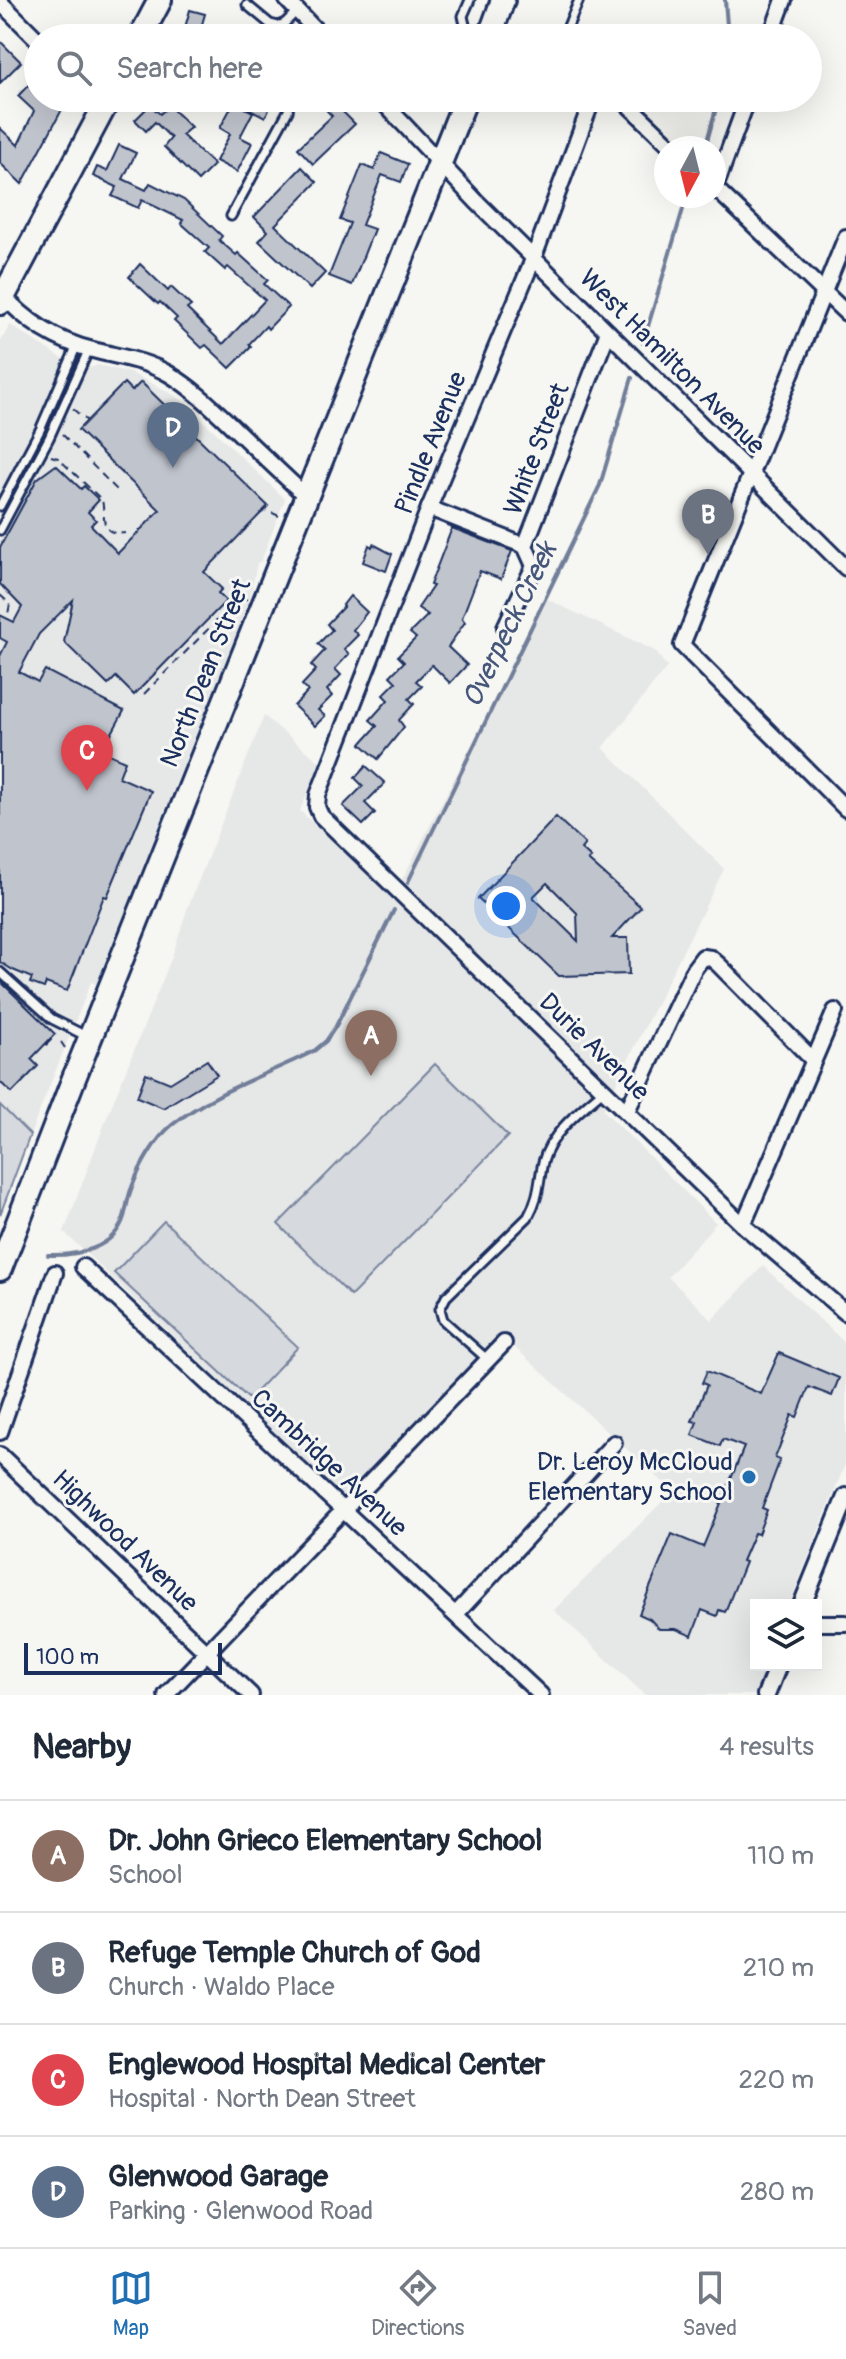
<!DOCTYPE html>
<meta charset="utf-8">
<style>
:root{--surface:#fff;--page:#f6f6f7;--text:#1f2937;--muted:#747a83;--line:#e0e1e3;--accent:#1f6fb2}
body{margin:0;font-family:Pangolin,sans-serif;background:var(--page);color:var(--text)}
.controls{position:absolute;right:24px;bottom:24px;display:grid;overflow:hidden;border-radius:0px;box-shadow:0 8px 32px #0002}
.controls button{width:72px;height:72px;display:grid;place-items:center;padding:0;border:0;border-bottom:2px solid var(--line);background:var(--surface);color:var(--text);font:40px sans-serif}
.compass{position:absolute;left:654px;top:136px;width:72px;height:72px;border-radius:50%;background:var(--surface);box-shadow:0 8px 32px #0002;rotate:187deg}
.scale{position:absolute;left:24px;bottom:20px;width:198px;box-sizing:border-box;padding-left:8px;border:4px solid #1b2f5e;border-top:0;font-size:22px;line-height:28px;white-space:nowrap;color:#1b2f5e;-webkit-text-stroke:6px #f6f6f2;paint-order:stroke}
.you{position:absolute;left:506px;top:906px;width:28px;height:28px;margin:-20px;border:6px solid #fff;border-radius:50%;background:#1a73e8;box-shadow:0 0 0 12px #1a73e833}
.badge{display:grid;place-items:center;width:52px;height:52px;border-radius:50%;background:var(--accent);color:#fff;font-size:26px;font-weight:700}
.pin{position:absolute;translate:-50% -66px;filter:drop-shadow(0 2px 4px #0008)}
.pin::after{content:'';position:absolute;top:42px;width:28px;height:24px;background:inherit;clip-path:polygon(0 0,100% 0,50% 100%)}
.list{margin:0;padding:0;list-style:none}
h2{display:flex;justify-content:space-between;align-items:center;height:104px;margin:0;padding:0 32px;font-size:34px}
h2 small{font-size:26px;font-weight:400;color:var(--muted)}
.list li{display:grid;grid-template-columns:52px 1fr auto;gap:24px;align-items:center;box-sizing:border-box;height:112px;padding:0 32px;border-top:2px solid var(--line)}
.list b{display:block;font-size:30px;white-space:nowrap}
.list p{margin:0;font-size:26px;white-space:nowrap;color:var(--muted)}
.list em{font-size:26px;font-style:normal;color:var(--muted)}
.icon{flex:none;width:44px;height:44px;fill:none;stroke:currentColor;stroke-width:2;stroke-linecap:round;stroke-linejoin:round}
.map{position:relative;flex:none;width:846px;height:1695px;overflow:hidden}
.search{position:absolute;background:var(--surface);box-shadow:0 8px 32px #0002;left:24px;right:24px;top:24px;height:88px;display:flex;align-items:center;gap:20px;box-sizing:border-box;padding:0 28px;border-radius:44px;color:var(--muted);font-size:30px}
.sheet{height:552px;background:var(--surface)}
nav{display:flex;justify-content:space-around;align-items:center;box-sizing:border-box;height:112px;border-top:2px solid var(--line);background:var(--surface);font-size:22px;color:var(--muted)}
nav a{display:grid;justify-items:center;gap:4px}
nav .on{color:var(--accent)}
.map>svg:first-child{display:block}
</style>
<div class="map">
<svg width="846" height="1695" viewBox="0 0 846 1695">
<rect width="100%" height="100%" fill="#f6f6f2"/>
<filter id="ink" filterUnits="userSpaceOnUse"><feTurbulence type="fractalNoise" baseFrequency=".0125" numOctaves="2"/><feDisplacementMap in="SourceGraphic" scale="16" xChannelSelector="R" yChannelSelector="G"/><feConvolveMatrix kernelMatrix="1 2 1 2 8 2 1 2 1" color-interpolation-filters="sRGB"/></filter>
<g filter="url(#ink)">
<g fill="#e6e7e7">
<path d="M10,325l50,32 30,11 8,-3 33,8 36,18 16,10 102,98 -24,62 -4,2 -8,38 -153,383 -5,-2 -61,153 -30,-30v-762z"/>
<path d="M547,599l108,52 12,16 -64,81 121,121 -121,241 113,113 -48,54 44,43 51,-54 83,78v118l-57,143h-33v60h10l-12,30h-109l-91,-85 119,-119 -173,-157 -158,163 -278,-265 43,-115 65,-160 15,-47 77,-194 56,46 -20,49 93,86z"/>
</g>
<g fill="#d6d9dd" stroke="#78849e" stroke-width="2">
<path d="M435,1064l73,72 -157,160 -73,-72z"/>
<path d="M0,1105l30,30 -30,80z"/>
<path d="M164,1221l134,126 -49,52 -135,-126z"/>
</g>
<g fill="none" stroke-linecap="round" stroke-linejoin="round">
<g stroke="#717e99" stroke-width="4">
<path d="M725,0l3,38"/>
<path d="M705,148l14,-50"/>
<path d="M643,343l44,-147"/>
<path d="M408,882l192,-397 32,-107"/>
<path d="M48,1255c29,1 66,-6 76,-38 3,-10 4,-21 8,-30 8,-21 23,-48 40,-62 41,-33 96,-51 142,-74l12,-10 10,-15 58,-116"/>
</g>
</g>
<g fill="#c0c4cd" stroke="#1b2f5e" stroke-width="2" fill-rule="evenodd">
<path d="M190,10l15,4 -7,24h-16z"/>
<path d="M0,41l21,21 -21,21z"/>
<path d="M38,75v23h21l6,6 -43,80 -22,-21v-35l18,17 16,-34 -16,-15z"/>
<path d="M251,98h24l-10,19 -19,-10z"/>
<path d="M315,98h38l-12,12 14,14 -42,40 -15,-16 34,-32z"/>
<path d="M234,102l19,10 -13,25 12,6 -15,29 -21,-11 14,-27 -10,-6z"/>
<path d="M150,105l10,9 9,-8 22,21 -9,8 32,30 -16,16 -34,-34 7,-9 -16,-16 -9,9 -11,-11z"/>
<path d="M119,145l17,8 -13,26 23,11 4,-7 34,17 38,36 -3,4 17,15 2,-2 30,27 -4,4 25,23 -21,22 -2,-3 -17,18 2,3 -21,21 -24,-23 -4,3 -28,-27 3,-3 -17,-16 -2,2 -29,-27 11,-13 28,27 3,-4 20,19 -4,3 36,35 42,-44 -37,-33 -3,3 -20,-18 4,-4 -28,-25 2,-3 -41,-20 -4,8 -26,-12 5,-9 -24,-11 4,-9 10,4z"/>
<path d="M381,153l27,11 -7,18 -19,-7 -20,50 12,4 -22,56 -23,-9 21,-53 -10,-3 22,-55 12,5z"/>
<path d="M302,167l15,15 -42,43 50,48 -15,16 -51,-48 9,-10 -14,-14z"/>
<path d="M141,382l127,124 -64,66 18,17 -4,4 8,8 -92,94 -18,-18 -8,8 -44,-43 9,-42 -34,34 -20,38 19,10 7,-12 79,41 -22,40 23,10 -6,16 32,14 -44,106 -3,-1 -37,95 -21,-8 -2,5 -14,-5 2,-5 -19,-8 -13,-8v-306l7,-14 -7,-4v-23l14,7 8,-15 -22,-23v-37l37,-68 19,-14 25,24 3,-3 15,14 -11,12 8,8 -5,5 27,28 42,-43 -82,-80 46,-47 8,8z"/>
<path d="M452,528l60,23 -11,28 -21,-8 -18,47 3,4 -17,25 19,18 -17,18 -18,-18 -16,16 6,5 -13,13 5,5 -15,16 5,7 -26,32 -17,-15 16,-18 -7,-6 18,-20 -5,-5 13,-13 -6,-6 14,-14 -6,-6 18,-18 -6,-5 18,-18 -10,-7 15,-22 -3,-1z"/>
<path d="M373,544l19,10 -6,17 -23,-9 6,-17 3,2z"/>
<path d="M350,596l17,16 -14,18 5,5 -14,14 5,5 -14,15 6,6 -14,15 5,6 -14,14 7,6 -10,10 -21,-20 14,-15 -6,-6 14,-15 -5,-5 14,-15 -7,-6 14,-14 -5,-6 17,-18 -1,-1z"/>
<path d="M366,766l19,17 -20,20 10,10 -12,12 -20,-19 20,-20 -8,-8z"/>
<path d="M556,817l29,27 -4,5 10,9 -3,2 53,47 -29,31h16l1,36 -70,2 -81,-77zM547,883l30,30 1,28 -45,-44z"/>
<path d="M0,981l55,53 -24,25 7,7 -26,27 -12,-11z"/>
<path d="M207,1060l10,15 -54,33 -26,-11 9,-24 24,10z"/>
<path d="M779,1353l60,25 -7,18 -23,-9 -12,30 -5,-2 -17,43 5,2 -18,48 5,2 -9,24 -4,-1 -12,28 3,1 -20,50 -6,-2 -2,6 -15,-6 -10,26 -16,-7h-17l-9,-10 -11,-5 33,-80 31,13 41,-100 -21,-8 -3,7 -28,-11 5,-13 -5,-1 15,-36 -5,-2 5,-12 54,23z"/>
</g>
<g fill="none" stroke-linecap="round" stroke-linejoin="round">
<defs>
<g id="service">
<path d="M247,5l23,19 8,2 7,-3 12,-12"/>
<path d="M468,38l-5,-22 7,-16"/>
<path d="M563,38l16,-38"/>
<path d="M231,216l57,-105 2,-13"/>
<path d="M0,506l40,-76 37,-85"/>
<path d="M0,530l49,-92 40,-89"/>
<path d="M0,972l52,47 36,18"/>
<path d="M488,1360l-45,-40 -3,-11 6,-12 82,-80c12,-22 10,-32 15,-55 8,-30 39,-53 61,-72"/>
</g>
<g id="minor">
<path d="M287,0l36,38"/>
<path d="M0,2l38,38"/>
<path d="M770,38l14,-38"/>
<path d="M379,98l97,103 370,367"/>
<path d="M593,98l-59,159 -105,251 -111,287 -1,12 4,9 422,409 103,88"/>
<path d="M621,98l52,50"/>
<path d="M714,187l132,126"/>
<path d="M715,188l33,-90"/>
<path d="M846,237l-164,408 164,164"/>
<path d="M0,292c25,29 56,49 93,58 26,7 52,10 76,24 25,15 45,35 66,55 24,23 48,46 72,68"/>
<path d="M429,508l96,38"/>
<path d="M505,627l29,-61 -9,-20 83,-214"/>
<path d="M627,1111l67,-142 9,-12 8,1 8,7 94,95"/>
<path d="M743,1225l92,-214"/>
<path d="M83,1267l458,428"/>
<path d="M0,1432l55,-159"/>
<path d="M0,1455l251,240"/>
<path d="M456,1614l158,-171"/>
<path d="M816,1623h30"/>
<path d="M166,1695l338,-352"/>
</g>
<g id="tertiary">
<path d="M802,1605l44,-108"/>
<path d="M766,1695l12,-30"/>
</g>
<g id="primary">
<path d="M140,38l20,-38"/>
<path d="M489,38l14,-38"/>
<path d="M0,303l109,-205"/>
<path d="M0,1269l74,-191 392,-980"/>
</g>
</defs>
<use href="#service" stroke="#1b2f5e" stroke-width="13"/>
<use href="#minor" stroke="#1b2f5e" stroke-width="20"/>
<use href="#tertiary" stroke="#1b2f5e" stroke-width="22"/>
<use href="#primary" stroke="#1b2f5e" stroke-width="28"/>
<g stroke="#1b2f5e" stroke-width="2" stroke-dasharray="8 6" stroke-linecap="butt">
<path d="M73,409l14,12"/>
<path d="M62,434l55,56"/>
<path d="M51,456l7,2 44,42c4,17 -4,36 24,33"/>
<path d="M260,514l6,-4 13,6"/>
<path d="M0,595l10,9 -3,15"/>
<path d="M144,694l93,-94 10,-1"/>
<path d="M61,1042l4,6"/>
<path d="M46,1045l10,-10"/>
</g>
<use href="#service" stroke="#f6f6f2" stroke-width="7"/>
<use href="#minor" stroke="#f6f6f2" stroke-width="14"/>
<use href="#tertiary" stroke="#f6f6f2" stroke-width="16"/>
<use href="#primary" stroke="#f6f6f2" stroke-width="22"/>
</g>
</g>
<circle fill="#1f6fb2" stroke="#f6f6f2" stroke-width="3" cx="749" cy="1477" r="8"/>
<g text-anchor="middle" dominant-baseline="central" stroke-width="6" stroke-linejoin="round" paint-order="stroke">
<g font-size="26" fill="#1b2f5e" stroke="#f6f6f2">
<text transform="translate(672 362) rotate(45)">West Hamilton Avenue</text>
<text transform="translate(431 443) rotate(-68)">Pindle Avenue</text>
<text transform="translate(537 449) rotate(-69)">White Street</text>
<text transform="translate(206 673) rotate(-68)">North Dean Street</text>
<text transform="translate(594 1047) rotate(44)">Durie Avenue</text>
<text transform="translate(329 1463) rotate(43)">Cambridge Avenue</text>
<text transform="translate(125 1541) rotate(44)">Highwood Avenue</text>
</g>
<g font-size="26" fill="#1b2f5e" stroke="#f6f6f2" text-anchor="end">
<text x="733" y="1462">Dr. Leroy McCloud<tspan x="733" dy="30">Elementary School</tspan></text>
</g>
<g font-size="28" font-style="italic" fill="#46567b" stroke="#f6f6f2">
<text transform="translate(510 625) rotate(-64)">Overpeck Creek</text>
</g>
</g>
</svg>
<div class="controls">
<button><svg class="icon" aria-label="layers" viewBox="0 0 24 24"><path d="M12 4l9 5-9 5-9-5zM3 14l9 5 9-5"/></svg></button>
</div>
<svg class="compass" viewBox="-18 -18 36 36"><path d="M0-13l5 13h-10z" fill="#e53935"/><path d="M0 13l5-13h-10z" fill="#747a83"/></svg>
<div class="scale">100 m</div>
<div class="you"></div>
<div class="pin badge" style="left:371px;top:1076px;background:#8d6e63">A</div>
<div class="pin badge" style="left:708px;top:555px;background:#6b7280">B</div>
<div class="pin badge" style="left:87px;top:791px;background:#e0444e">C</div>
<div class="pin badge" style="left:173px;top:468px;background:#5c6f8a">D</div>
<div class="search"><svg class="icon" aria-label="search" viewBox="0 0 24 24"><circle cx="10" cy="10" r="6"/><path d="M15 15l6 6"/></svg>Search here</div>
</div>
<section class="sheet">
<h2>Nearby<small>4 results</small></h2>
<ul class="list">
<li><span class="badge" style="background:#8d6e63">A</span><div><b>Dr. John Grieco Elementary School</b><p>School</p></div><em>110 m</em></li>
<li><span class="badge" style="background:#6b7280">B</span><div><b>Refuge Temple Church of God</b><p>Church · Waldo Place</p></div><em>210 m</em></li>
<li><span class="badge" style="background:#e0444e">C</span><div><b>Englewood Hospital Medical Center</b><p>Hospital · North Dean Street</p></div><em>220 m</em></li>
<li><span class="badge" style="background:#5c6f8a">D</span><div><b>Glenwood Garage</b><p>Parking · Glenwood Road</p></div><em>280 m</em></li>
</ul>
</section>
<nav>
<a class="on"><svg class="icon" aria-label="map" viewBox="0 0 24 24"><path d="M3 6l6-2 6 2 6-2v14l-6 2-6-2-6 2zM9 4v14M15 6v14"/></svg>Map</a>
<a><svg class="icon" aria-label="directions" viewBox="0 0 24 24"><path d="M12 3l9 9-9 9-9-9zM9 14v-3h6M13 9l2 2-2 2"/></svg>Directions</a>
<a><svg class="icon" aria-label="saved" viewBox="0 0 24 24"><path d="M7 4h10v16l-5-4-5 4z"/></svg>Saved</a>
</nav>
